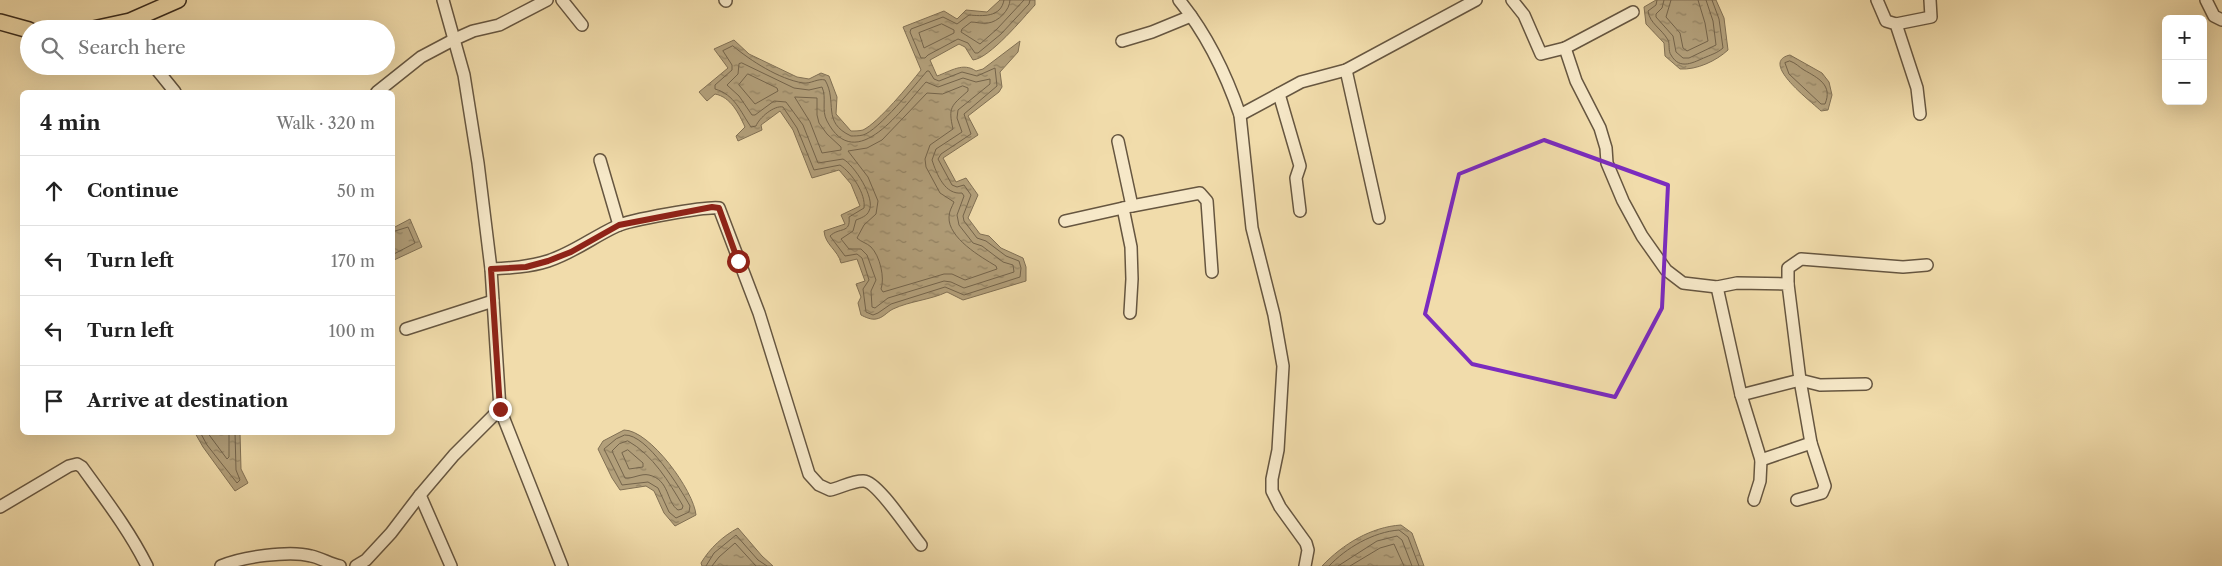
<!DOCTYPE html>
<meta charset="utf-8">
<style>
:root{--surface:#fff;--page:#f6f6f6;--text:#222;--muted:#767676;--line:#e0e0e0}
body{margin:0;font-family:"Libre Caslon Text",serif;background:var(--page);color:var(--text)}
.controls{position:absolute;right:15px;top:15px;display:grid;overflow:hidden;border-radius:8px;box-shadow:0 5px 20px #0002}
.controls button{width:45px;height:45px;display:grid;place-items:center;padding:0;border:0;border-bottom:1px solid var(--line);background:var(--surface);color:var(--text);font:25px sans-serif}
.stop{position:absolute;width:15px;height:15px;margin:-11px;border:4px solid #8f2418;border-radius:50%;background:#fff}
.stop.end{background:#8f2418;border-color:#fff;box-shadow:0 1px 5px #0008}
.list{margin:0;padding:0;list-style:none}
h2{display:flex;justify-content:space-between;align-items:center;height:65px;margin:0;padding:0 20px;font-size:21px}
h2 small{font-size:16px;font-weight:400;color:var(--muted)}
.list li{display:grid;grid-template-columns:32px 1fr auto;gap:15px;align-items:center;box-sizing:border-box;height:70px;padding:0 20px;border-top:1px solid var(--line)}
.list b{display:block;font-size:19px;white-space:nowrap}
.list em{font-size:16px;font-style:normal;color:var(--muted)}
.icon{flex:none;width:28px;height:28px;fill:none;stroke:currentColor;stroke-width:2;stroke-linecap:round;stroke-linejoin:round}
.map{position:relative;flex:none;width:2222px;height:566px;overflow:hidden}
.search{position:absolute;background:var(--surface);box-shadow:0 5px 20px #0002;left:20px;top:20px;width:375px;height:55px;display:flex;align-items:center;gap:12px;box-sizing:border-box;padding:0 18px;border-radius:28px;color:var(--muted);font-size:19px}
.panel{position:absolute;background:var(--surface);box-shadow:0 5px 20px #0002;left:20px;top:90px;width:375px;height:345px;border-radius:8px}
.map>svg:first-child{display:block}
</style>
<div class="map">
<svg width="2222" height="566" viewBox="0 0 2222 566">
<defs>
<pattern id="water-ripples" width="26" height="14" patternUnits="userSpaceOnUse" patternTransform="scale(1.25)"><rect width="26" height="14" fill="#b29f7a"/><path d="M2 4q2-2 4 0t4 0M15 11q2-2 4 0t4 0" fill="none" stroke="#928263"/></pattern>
</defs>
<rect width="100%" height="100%" fill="#f1dcab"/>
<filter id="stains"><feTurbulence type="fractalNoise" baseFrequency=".004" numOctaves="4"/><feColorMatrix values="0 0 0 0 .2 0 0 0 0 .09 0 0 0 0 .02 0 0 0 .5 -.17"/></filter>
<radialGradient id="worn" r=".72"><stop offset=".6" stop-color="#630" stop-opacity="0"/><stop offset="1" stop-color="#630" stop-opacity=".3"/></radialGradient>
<g fill="url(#water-ripples)" stroke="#817054">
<path d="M1000,0h35v5c-12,13 -45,53 -62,55l-8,-13 -6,-3 -29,16 7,16c14,-5 26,-14 39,-5l7,-2 37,-28 -2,11 -18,20 2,15 -3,5 -31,24 10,19 -35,23 13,24 10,-4 12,17 -10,23 12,16 9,2 12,12 22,10 3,9v14l-63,19 -16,-8c-17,8 -37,9 -54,17 -6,3 -10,9 -17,10 -5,1 -11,-2 -15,-4l-3,-12 3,-6 -5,-13 9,-3 -8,-22 -16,4c-3,-13 -16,-18 -17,-32l21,-7 -4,-9 19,-9 -9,-22 -12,-14 -27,8 -19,-48 -13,-19 -19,14 1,5 -24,11 -2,-5 9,-9c-6,-13 -14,-30 -30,-33l-8,7 -8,-9 29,-24 -14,-19 20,-9 15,14 48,23 12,2 12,-6 8,3 8,21 -1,17 15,17c4,0 8,0 12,-1 15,-7 47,-46 58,-60l-18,-43 41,-16 13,8 9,-9 21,2z"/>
<path d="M1656,0h60l8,18 4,32c-12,11 -31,20 -48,19l-15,-13 -1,-13 -18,-19 -2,-17z"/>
<path d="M1790,55l32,18 7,9 3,13 -4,15 -7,1c-9,-9 -63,-49 -31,-56z"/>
<path d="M410,219l12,28 -28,13 -1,-32z"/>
<path d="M624,430c26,0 70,61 72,85l-21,11 -11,-13 -10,-22 -8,-5 -26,4 -8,-12 -14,-29 5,-8z"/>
<path d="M195,433h45l1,36 7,14 -13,8 -32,-44z"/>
<path d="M1401,525l11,8 12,33h-102c21,-22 49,-39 79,-41z"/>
<path d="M738,528l24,28 11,10h-71l-1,-3c9,-15 22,-27 37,-35z"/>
</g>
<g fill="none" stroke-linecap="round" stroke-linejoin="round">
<g stroke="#74644b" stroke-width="1">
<path d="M1004,0c-3,18 -22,16 -35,15l-12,9 -14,-7 -32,12 -1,3 11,26h4l3,-3 30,-16 10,4 7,10h3l23,-19 28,-30 1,-4"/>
<path d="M1010,0c0,10 -12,22 -22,23 -6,1 -12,-1 -17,-1l-9,7 -1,3 19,12 17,-15 27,-29"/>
<path d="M1657,0l-1,5 -8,6c2,13 13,17 20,29 2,4 0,11 3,15 9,16 23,7 35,2 7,-3 11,-4 17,-9l-4,-29 -7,-19"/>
<path d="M1664,0l-2,8 -6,6v3l17,19 3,16 7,6h6l27,-13 -3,-24 -7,-21"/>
<path d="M1671,0l-5,17 14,16 3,15 4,3 21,-10 -3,-18 -7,-23"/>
<path d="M942,24l12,6v3l-30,15 -5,-15z"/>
<path d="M733,46c18,15 46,33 70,37 8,1 15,-5 22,-3 13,22 -4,42 26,56 3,0 8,0 12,-1 15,-4 53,-51 64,-64h2l5,8 5,2 23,-9 15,4 18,-8 2,18 -33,28 7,20 -30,20 -3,5 14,26 5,2 7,-2 7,10 -8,21 1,5 13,17 9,3 20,15 13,5 2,7 -1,9 -56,18 -19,-8 -54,17 -13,9 -5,2 -7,-3 -3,-23 6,-9 -7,-22 -5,-4 -12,2 -15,-20c9,-9 21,-2 19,-19l15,-9c2,-14 -12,-35 -24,-43l-26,5 -17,-42 -14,-21c-9,-2 -24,11 -27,19l-5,1c-11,-16 -16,-32 -36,-38v-4l17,-15v-5l-9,-14z"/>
<path d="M1790,61c6,2 9,6 14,9 14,8 29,15 21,34h-4l-32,-30 -4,-11z"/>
<path d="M742,63l52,25 15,2 13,-3c5,11 -1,23 5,34 29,56 76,-14 99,-39l12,5 25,-9 13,4 14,-3v5l-32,26 -1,8 5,14 -26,17 -4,11c5,15 13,35 30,33l2,3 -7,19 2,10 14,18 9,3 21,16 10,3 1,7 -50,16 -13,-6 -7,-1 -56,17 -13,10 -3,-1 -1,-16 5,-11 -9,-25 -6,-6h-12l-8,-10 12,-8 3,-11c5,-2 11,-4 13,-9 7,-13 -15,-46 -26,-52l-25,4 -15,-38 -17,-23 -12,-1 -19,14h-3l-13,-19 -12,-11 11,-11 1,-10z"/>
<path d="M748,74l29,14 1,3 -23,13 -16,-19z"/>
<path d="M963,86l5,2v3c-17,15 -20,16 -15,38l-23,16 -5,14 1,8 14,26 14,9c-2,5 -5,9 -5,15 -1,21 32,40 47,49l1,3 -32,11 -13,-6h-8l-61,18 -2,-3c4,-11 -1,-33 -10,-42 -4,-4 -10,-5 -14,-9l7,-13 12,-11 2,-13 -10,-24 -20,-26 19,-3 15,-8 45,-47 15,1z"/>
<path d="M795,97l22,1v17l2,8 8,11 14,13v3l-19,3 -12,-31z"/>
<path d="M392,232l16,-5 7,16 -23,12"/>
<path d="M200,432l7,13 30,38 3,-3 -4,-10 -1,-38"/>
<path d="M207,432l20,27 2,-2v-25"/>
<path d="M625,435c22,-1 55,53 65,71l-1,6 -13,6 -7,-6 -11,-24 -10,-6 -26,3 -18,-36 12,-10z"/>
<path d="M628,441c25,14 41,41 55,65l-1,3 -4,1c-12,-8 -8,-30 -29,-35 -8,-2 -16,4 -24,3l-13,-27 7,-7z"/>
<path d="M628,450l15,13v4l-14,2 -7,-16z"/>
<path d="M706,566l8,-13 22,-18 22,25 9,6"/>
<path d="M712,566l7,-9 16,-14 21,23"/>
<path d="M1329,566c17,-18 44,-34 70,-36l9,7 11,29"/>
<path d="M1338,566l39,-25 20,-5 5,4 10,26"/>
<path d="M1350,566l30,-18 14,-4 10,22"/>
</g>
<defs>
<g id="minor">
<path d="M443,0l21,75 14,88 13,106 9,140 62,157"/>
<path d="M562,0l20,25"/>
<path d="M725,0l1,1"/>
<path d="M1179,0c27,33 47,74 61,115l12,113 22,87 9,51 -5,84 -6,29v12l8,16 26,36 2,7 -3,16"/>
<path d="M1512,0l12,15 17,39 24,-6 11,33 24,47 6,20 1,15 16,38 19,35 24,34 17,13 34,4 20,-4 51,1 12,96 20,5 46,-1"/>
<path d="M1877,0l9,21 10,3 21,64 3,26"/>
<path d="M2206,0l8,16 8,4"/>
<path d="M1896,24l35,-7 -1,-17"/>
<path d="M1122,41l30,-9 39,-16"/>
<path d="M1565,48l68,-36"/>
<path d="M154,66l21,26"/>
<path d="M1346,70l33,148"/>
<path d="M377,92l44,-35 34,-18 18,-8 26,-6 48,-25"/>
<path d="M1279,94l21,72 -4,12 4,33"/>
<path d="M1240,115l61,-33 45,-12 130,-70"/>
<path d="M1118,141l14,65 68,-13 7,8 5,71"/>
<path d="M600,160l19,65"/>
<path d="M1065,221l58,-13"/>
<path d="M491,269c19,-1 38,-2 57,-8 25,-8 45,-24 69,-35 12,-6 90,-20 102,-18l40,105 50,161 10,11 11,5c10,-2 24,-10 34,-9 14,1 46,51 57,64"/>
<path d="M1788,284v-16l13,-9 102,8 24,-2"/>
<path d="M1717,287l24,108 59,-15 11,63 14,43 -3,7 -25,7"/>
<path d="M1130,313l2,-34 -1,-32 -8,-39 9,-2"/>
<path d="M406,329l87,-28"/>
<path d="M1741,395l20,65 50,-17"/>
<path d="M420,495l31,71"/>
<path d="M1754,500l6,-19 1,-21"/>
<path d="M0,507l69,-41 8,-2 5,3c23,32 47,63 65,99"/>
<path d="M221,566c20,-9 69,-16 90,-10 10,2 19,8 29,10"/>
<path d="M356,566l10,-6 25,-27 29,-38 34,-40 46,-46"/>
</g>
<g id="major">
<path d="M0,22l29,8"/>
<path d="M93,29l37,-8 48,-21"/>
</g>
</defs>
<use href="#minor" stroke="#665640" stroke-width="14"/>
<use href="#major" stroke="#37291c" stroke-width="18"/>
<use href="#minor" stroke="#f6e8c8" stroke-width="11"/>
<use href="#major" stroke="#f1dcab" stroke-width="15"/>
</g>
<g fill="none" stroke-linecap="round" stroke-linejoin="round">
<path stroke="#8f2418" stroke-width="6" d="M500,409l-9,-140 35,-2 22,-6 23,-9 48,-27 93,-18 7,1 19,53"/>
</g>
<path fill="none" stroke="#7b2cbf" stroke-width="4" stroke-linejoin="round" d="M1544,140l124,45 -6,123 -47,89 -143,-33 -47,-50 34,-140z"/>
<rect width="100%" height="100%" filter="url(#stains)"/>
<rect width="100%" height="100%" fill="url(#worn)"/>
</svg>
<div class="controls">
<button>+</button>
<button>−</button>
</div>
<div class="stop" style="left:738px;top:261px"></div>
<div class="stop end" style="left:500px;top:409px"></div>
<div class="search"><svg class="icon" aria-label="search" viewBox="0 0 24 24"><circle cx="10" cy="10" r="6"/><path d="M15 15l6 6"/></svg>Search here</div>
<section class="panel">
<h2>4 min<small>Walk · 320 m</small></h2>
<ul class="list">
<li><svg class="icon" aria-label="ahead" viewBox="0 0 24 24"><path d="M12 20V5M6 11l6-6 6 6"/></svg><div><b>Continue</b></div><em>50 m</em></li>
<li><svg class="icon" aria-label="left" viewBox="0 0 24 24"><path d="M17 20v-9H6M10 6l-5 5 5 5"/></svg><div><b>Turn left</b></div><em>170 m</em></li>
<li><svg class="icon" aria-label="left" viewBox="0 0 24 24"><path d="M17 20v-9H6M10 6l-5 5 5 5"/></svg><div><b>Turn left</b></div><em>100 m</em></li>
<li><svg class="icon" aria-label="arrive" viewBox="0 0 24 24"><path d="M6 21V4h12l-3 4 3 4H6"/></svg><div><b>Arrive at destination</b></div></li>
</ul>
</section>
</div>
